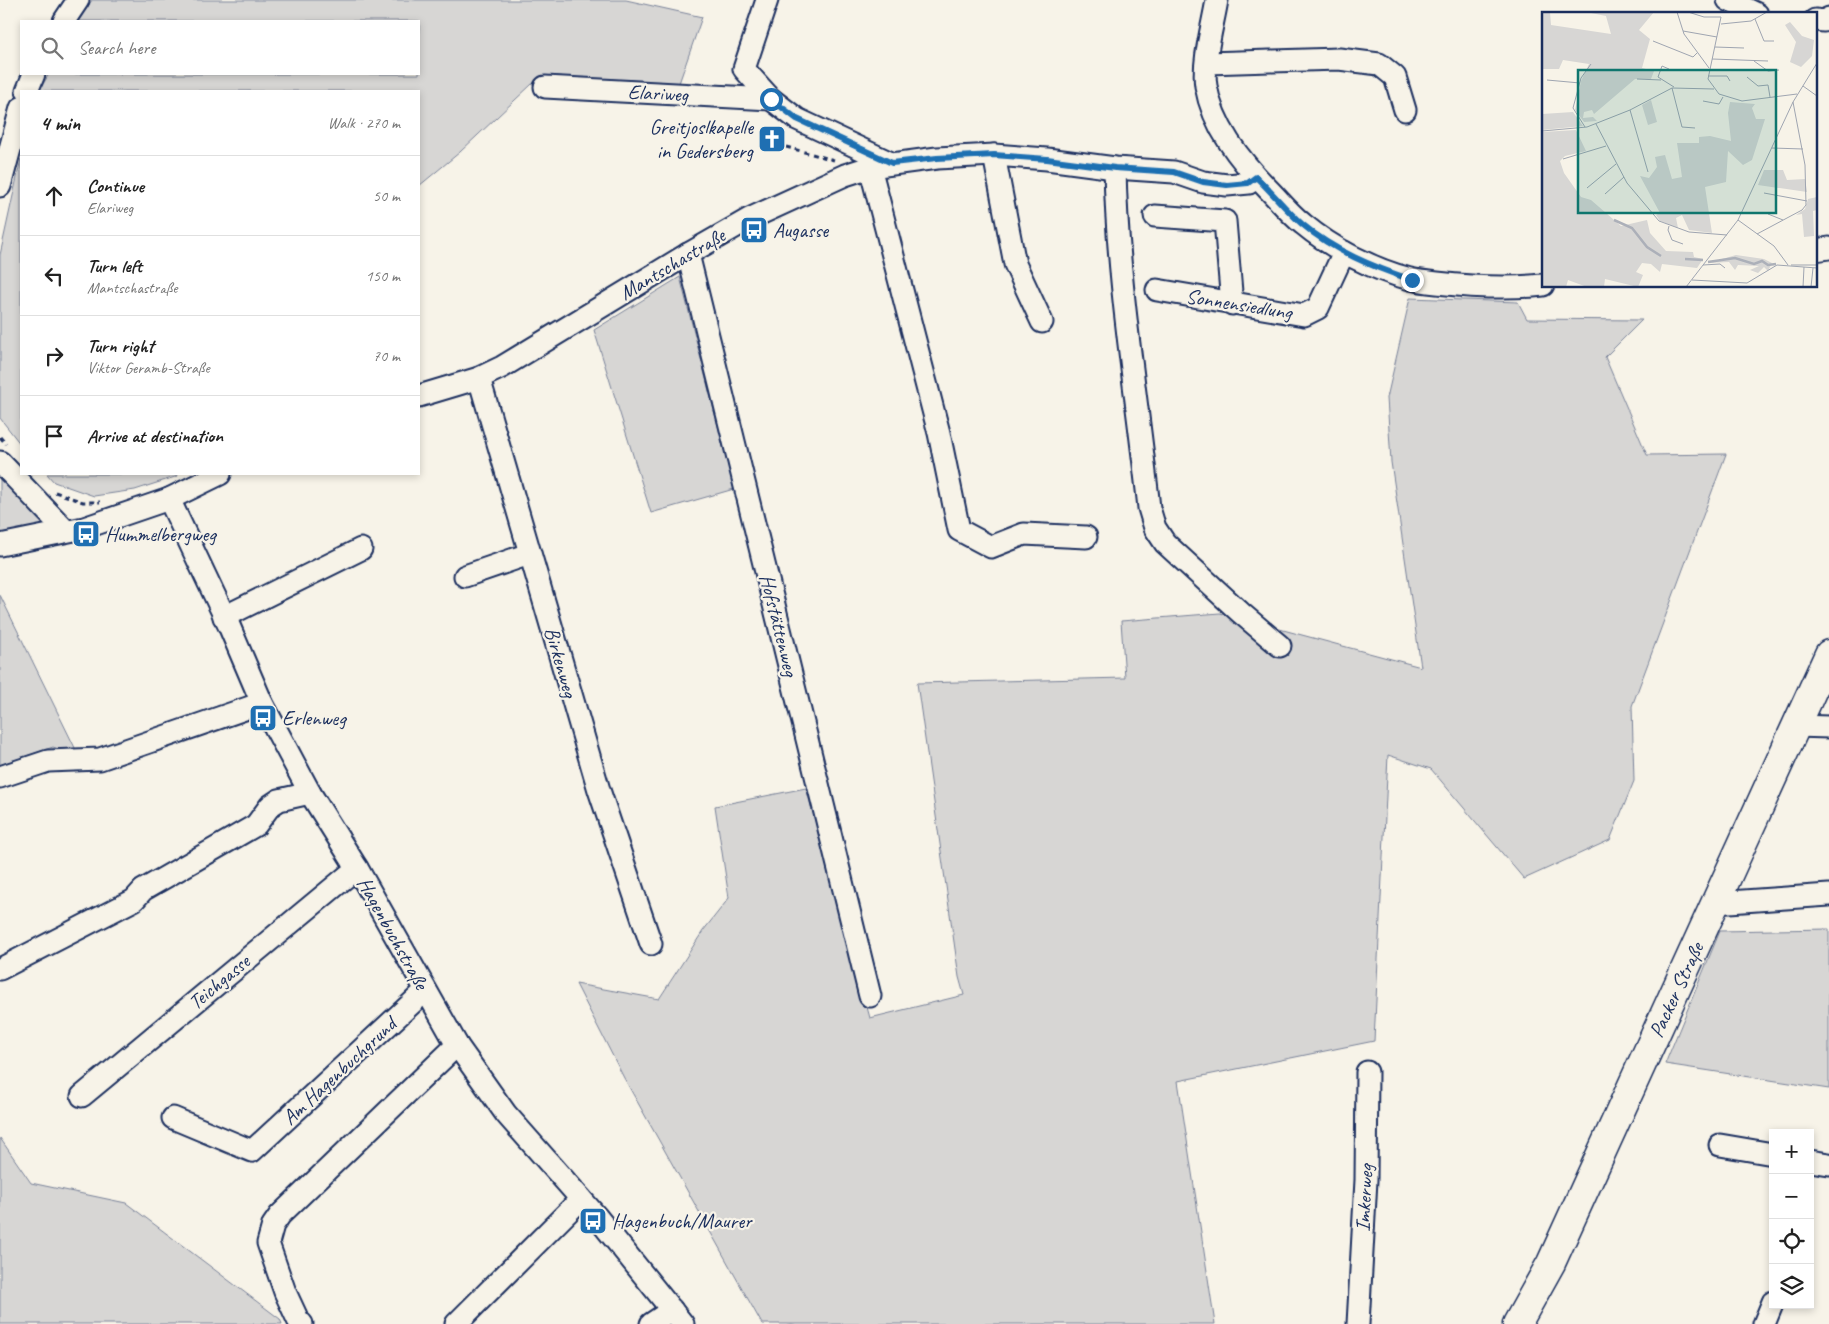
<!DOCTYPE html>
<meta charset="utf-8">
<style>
:root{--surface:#fff;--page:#f2f2f2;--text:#222;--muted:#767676;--line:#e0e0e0}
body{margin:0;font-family:Caveat,sans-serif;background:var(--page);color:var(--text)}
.controls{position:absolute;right:15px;bottom:15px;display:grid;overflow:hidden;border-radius:0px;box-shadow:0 2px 8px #0003}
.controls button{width:45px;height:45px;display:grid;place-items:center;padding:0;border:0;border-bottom:1px solid var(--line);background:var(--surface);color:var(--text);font:25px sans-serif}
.stop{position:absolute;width:15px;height:15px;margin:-11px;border:4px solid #1f6fb2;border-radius:50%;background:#fff}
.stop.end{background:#1f6fb2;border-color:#fff;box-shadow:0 1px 5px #0008}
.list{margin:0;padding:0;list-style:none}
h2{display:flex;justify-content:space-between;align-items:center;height:65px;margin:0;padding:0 20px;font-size:21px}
h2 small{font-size:16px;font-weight:400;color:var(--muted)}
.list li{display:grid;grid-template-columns:32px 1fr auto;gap:15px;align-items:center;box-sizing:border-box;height:80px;padding:0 20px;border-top:1px solid var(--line)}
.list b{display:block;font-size:19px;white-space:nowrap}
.list p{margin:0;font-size:16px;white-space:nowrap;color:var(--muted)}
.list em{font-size:16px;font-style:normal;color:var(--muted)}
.icon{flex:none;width:28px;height:28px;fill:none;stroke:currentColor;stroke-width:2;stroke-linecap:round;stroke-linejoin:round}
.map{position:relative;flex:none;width:1829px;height:1324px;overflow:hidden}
.search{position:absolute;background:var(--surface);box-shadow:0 2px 8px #0003;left:20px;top:20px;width:400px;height:55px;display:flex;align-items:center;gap:12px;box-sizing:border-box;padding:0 18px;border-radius:0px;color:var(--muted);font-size:19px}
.panel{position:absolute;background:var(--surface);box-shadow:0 2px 8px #0003;left:20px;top:90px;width:400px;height:385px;border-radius:0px}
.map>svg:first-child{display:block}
</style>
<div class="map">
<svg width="1829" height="1324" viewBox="0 0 1829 1324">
<rect width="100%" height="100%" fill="#f7f3e8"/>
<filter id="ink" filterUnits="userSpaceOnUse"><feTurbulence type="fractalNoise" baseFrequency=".02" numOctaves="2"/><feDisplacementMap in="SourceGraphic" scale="10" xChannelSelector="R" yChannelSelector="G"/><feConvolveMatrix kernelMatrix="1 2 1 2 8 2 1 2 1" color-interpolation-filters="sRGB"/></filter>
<g filter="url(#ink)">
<g fill="#d7d6d4" stroke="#798299">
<path d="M92,0h534l76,17 -25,72 -145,-5 -72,68 -41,34v-95h-380l10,-17h370v-53h-341z"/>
<path d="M21,159v286l-21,-27v-163z"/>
<path d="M680,277l54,212 -83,24 -57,-183z"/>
<path d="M1410,298l108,4 9,17 115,1 -37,37 42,98 79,-1 -94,252 2,75 -24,59 -86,39 -93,-110 -43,-14 -14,286 -196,40 37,243h-453l-138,-246 -48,-94 83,15 44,-68 26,-33 -14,-92 91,-18 64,230 94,-23 -5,-18 -42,-294 208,-5 -4,-57 99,-8 201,54 -30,-205 -4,-64z"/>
<path d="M0,472l46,43 -1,10 -18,8 -27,4z"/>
<path d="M47,474h130l1,2 -43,14 -41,6 -40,-14z"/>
<path d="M0,595l79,161 -26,-9 -53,18z"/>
<path d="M1829,929v160l-164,-25 55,-133z"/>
<path d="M0,1138l31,45 95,20 154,116 2,5h-282z"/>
</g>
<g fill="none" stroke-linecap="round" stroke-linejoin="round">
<defs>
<g id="minor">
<path d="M767,0l-23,69 27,30 26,20 94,44"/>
<path d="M1217,0c-4,25 -15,62 -11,86 7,41 34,74 62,103 11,11 22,25 35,35 30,25 69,45 107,55 9,2 18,3 27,4 35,4 71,6 106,2"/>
<path d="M1728,0l29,14"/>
<path d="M1815,20l9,1 5,-3"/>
<path d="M64,21l14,-21"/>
<path d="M1207,63l132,-4 40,5 16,13 10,33"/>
<path d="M545,87l226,12"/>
<path d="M27,91l7,-17"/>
<path d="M994,155l21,109 27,58"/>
<path d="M870,167l69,266 20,97 32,17 33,-13 62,3"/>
<path d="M1115,168c2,113 22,228 34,340l6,20 10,15 76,70 39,33"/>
<path d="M0,186l21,-78"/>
<path d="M1155,216l70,5 7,83"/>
<path d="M1815,250l14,-2"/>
<path d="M688,254l182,742"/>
<path d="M1157,290l147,25 14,-7 26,-56"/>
<path d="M479,378l120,412 52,154"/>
<path d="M419,396l60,-18 23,-11 186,-113 61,-35 96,-44 25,-8 67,-9 57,-3 53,4 68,9 59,4 29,10 24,3 22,-2 7,-6"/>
<path d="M0,462l66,69"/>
<path d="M169,499l61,129 32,75 48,90 47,75 100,177 49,69 91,103 86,107"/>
<path d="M0,545l84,-17 85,-29 51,-25"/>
<path d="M465,576l64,-22"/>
<path d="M224,617l137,-68"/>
<path d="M1796,726l33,1"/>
<path d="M0,777l48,-16 52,-2 162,-56"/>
<path d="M1715,903l114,-8"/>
<path d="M0,969l134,-69 9,-10 113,-65 14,-19 9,-6 31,-7"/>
<path d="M82,1096l275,-228"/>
<path d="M173,1118l79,33 173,-160"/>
<path d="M1720,1145l53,9"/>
<path d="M1810,1161l19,3"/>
<path d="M302,1324l-4,-4 -13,-28 -17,-49 5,-18 7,-10 177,-170"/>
<path d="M456,1324l125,-125"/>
<path d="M651,1324l21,-14"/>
<path d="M1358,1324l8,-144 1,-108"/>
<path d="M1764,1324l9,-22"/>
</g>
<path id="major" d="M1517,1324l34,-61 278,-609"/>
</defs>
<use href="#minor" stroke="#1b2f5e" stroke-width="25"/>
<use href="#major" stroke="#1b2f5e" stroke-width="31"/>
<g stroke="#1b2f5e" stroke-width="3" stroke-dasharray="5 4" stroke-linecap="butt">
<path d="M786,147l48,13"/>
<path d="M0,437l6,7"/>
<path d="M55,492l28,10h17"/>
</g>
<use href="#minor" stroke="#f7f3e8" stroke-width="21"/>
<use href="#major" stroke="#f7f3e8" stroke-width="28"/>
</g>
</g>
<g fill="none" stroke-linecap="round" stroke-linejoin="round" filter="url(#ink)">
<path stroke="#1f6fb2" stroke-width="6" d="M771,99l26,20 95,44 45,-5 57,-3 53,4 68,9 59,4 29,10 24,3 21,-2 8,-6c16,15 30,33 46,47 32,27 71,43 110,56"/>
</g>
<defs>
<symbol id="church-square" viewBox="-11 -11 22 22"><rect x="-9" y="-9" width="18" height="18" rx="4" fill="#1f6fb2" stroke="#f7f3e8"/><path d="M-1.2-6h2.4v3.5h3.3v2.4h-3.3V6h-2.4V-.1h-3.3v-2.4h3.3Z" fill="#fff"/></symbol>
<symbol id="bus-square" viewBox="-11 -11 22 22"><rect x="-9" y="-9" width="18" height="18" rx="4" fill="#1f6fb2" stroke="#f7f3e8"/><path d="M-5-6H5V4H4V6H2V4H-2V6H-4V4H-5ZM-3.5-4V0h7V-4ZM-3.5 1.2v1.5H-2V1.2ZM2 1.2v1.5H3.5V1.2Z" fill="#fff"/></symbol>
</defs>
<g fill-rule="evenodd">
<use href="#church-square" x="756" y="123" width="32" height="32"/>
<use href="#bus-square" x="738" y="214" width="32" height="32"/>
<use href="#bus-square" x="70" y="518" width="32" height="32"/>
<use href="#bus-square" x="247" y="702" width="32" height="32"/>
<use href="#bus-square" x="577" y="1205" width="32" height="32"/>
</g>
<g text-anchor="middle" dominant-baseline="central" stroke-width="4.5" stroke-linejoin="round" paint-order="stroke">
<g font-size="21" fill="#1b2f5e" stroke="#f7f3e8">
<text transform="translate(658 93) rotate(3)">Elariweg</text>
<text transform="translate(672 264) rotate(-31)">Mantschastraße</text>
<text transform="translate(1239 304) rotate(9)">Sonnensiedlung</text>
<text transform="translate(779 625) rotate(76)">Hofstättenweg</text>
<text transform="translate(561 662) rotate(74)">Birkenweg</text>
<text transform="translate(393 933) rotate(61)">Hagenbuchstraße</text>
<text transform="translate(219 982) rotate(-40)">Teichgasse</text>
<text transform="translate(1676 990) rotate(-65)">Packer Straße</text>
<text transform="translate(339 1071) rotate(-43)">Am Hagenbuchgrund</text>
<text transform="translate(1364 1198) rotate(-87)">Imkerweg</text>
</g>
<g font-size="21" fill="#1b2f5e" stroke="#f7f3e8" text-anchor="start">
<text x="753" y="127" text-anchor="end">Greitjoslkapelle<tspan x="753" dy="24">in Gedersberg</tspan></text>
<text x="773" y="230">Augasse</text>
<text x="105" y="534">Hummelbergweg</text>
<text x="282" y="718">Erlenweg</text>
<text x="612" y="1221">Hagenbuch/Maurer</text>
</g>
</g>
<g transform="translate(1542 12)">
<rect width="275" height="275" fill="#f7f3e8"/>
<path d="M0,0h8l1,13 60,9 -5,-18 -20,-4h68l-15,18 11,9 -8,29 12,3 -3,8h-16l-41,35 -2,-4 -8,2 -1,6 10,-1 4,4 -13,1 -9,-12 6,-29 8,-17 -26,-4 -4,9h-17zM248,10l12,14 12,4 -2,16 -11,11 -11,-5 6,-20 -11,-17zM109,88l6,22 -9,3 -6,-20zM188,90l25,2 -3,4 4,11h9l-13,41 -9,5 -15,-14 -2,31 -21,5 7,46 -23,-3 -7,-15 -6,3 2,10 -18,-7 -4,-6 4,-2 -20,-37 9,2 8,-11 -2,-10 10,-2 7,24 10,-2 -5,-34h22v-6l11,-1 21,5 -3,-28zM31,100l10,14 -41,4v-16zM34,118l10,21 -21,5 -5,5 4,12 17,24 10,3 30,26 26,-6 3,13 16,18 27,1 1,5 9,2 -6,9 -35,-4 -2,8 -9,-8 -9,-1 -6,9 7,3 -5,12 -33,-8 -1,8h-17l-19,-7 -2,7h-24v-155zM222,158h19l4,10 18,-1 2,13 -49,-7zM275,185v13l-4,1 1,25 -10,1 -2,-23 -6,1 9,-6 3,-10zM194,243l28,4 8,4 -4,8 -4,-4 -6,6 -8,-3 9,-4 -21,-1 -3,5 -6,-8 -21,1z" fill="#d7d6d4"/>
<path fill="none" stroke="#acb0b9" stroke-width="2.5" d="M72,208l18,8 15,19 14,9M143,247l18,1M166,250l27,-4 19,6 8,-3 6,4 8,-1"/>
<path fill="none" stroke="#9fa5b1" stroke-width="1" d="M135,0l7,22 25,34M146,0l16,5h17l-13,62 11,15 23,7 55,-7M213,7l9,22h10M179,12l30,-3 16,-9M141,19l34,6M111,29l40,16 4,-4M173,35l29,1M170,47l56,2M212,49l14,10 11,-1M127,57l-7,-3 -4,11 16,10M166,64h19l3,5M205,65l11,9 10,-1 2,12M95,67l24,1M5,68l33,3M261,74l14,10M130,76l10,39 13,1M161,89l16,3 4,-7M88,98l18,62M54,112l31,59 32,38 30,11 38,3M43,115l-12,-19 8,-30 10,-14M0,119l45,-4 43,-17 42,-22 42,1M230,136l31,1M21,147l43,-13M45,176l29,-24M222,181l43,8M63,182l19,-17M226,202l15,6M196,208l36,26 14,19M127,214l-1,4 4,10 11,4M215,222l45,-24 4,-5 -1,-40 -12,-63M161,253l17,-1 5,4M249,253h26M150,268l55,3 30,-18 40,3M144,275l52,-67 55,-118 24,-39M261,275l1,-20M269,275l2,-19"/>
<path fill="#0f766e" fill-opacity="0.15" stroke="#0f766e" stroke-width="2.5" d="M36,58h198v143h-198z"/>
<rect width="275" height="275" fill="none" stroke="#1b2f5e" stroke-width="2.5"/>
</g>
</svg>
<div class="controls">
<button>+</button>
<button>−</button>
<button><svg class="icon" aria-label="locate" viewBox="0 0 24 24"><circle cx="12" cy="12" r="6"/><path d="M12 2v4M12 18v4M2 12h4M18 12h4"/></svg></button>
<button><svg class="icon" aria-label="layers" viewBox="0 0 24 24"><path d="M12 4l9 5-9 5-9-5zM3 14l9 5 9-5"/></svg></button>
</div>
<div class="stop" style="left:771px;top:99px"></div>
<div class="stop end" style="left:1412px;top:280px"></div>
<div class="search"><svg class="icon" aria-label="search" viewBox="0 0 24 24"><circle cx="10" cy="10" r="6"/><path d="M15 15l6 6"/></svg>Search here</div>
<section class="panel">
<h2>4 min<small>Walk · 270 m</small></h2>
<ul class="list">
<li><svg class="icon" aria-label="ahead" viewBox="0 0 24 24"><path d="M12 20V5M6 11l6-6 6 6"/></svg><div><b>Continue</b><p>Elariweg</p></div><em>50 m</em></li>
<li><svg class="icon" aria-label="left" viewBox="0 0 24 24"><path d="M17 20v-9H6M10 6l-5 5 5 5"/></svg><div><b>Turn left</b><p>Mantschastraße</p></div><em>150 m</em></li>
<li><svg class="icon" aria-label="right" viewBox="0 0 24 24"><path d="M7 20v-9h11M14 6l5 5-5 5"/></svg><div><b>Turn right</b><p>Viktor Geramb-Straße</p></div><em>70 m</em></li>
<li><svg class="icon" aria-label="arrive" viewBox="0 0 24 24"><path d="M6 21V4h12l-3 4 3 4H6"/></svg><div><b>Arrive at destination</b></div></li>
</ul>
</section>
</div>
